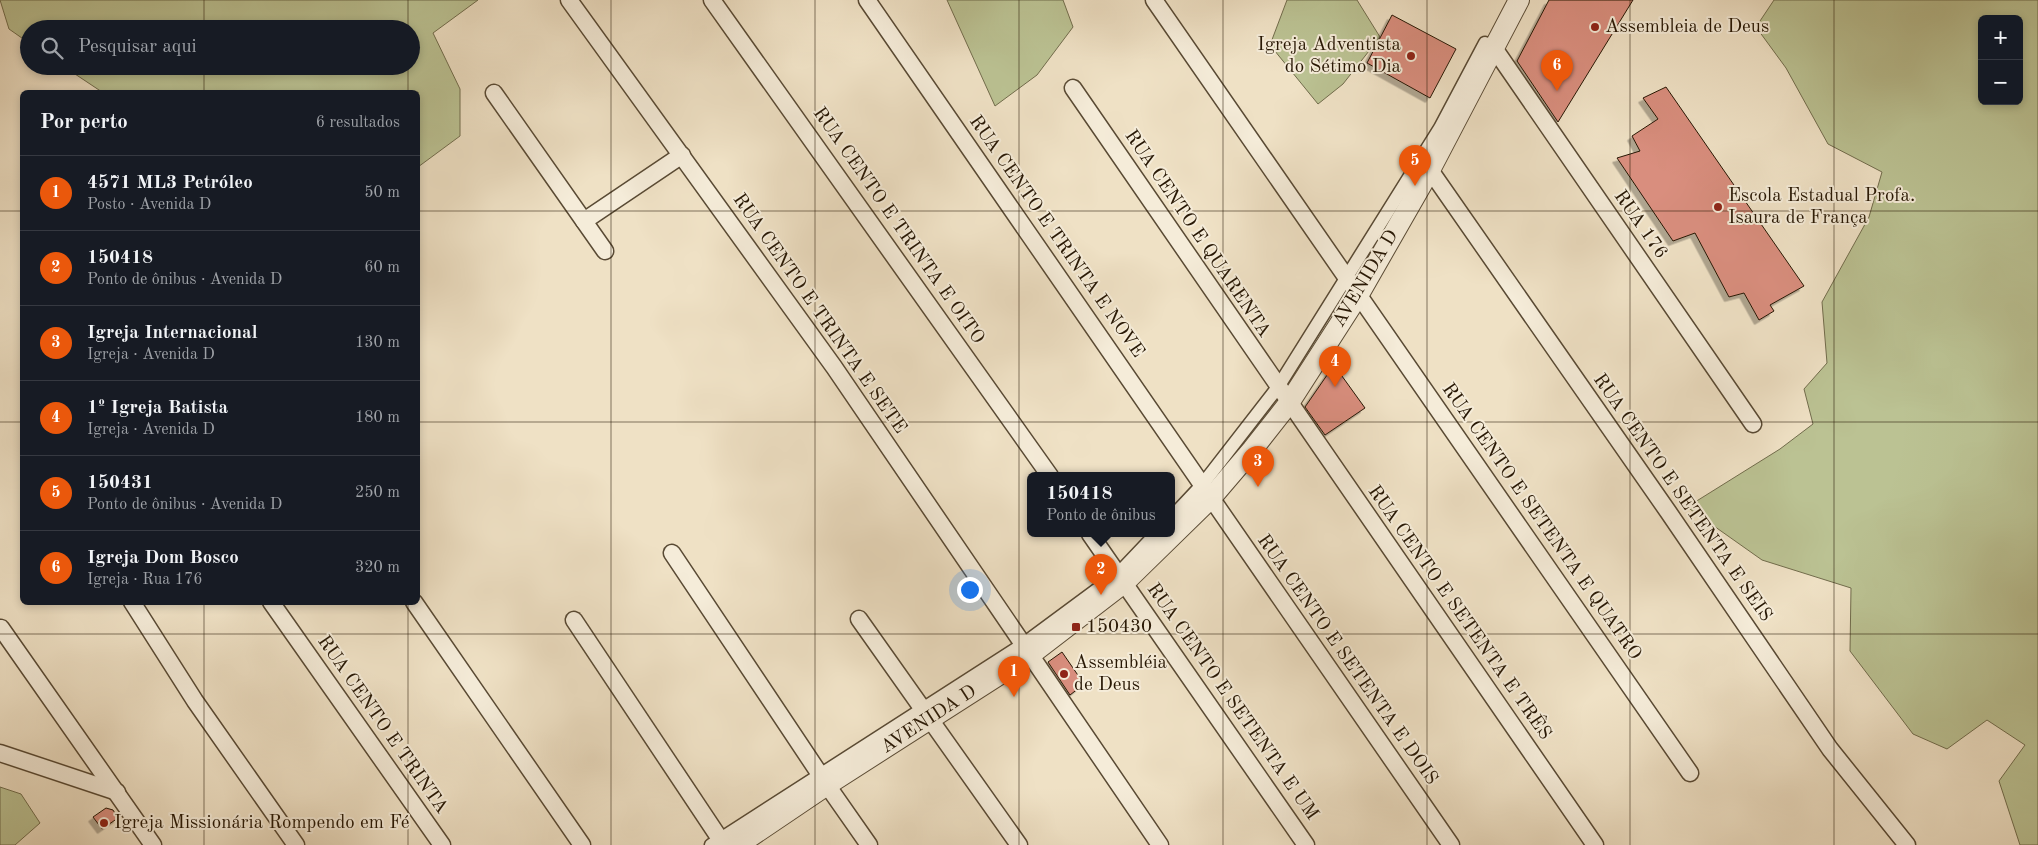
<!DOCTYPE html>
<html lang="pt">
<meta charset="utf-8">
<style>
:root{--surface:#171b24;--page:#20242c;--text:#f1f3f6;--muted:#9ea1a6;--line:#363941;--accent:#ea580c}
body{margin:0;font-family:"Old Standard TT",serif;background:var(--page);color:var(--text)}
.controls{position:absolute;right:15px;top:15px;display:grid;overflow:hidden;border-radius:8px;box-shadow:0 2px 8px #0003}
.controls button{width:45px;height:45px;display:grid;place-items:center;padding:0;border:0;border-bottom:1px solid var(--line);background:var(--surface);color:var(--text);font:25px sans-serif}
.you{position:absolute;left:969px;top:589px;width:18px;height:18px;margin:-12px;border:4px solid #fff;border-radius:50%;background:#1a73e8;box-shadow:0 0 0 8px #1a73e833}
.badge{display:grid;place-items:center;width:32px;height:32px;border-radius:50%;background:var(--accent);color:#fff;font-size:16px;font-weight:700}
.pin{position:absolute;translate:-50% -41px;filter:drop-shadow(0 1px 2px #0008)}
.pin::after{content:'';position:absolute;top:26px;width:18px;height:15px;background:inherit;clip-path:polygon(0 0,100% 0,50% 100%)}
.popup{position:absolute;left:1027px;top:472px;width:148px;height:65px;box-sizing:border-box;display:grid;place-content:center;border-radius:8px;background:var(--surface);filter:drop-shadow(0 1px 4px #0005);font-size:16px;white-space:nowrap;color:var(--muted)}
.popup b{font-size:19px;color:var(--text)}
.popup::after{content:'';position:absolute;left:50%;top:100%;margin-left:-10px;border:10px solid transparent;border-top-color:var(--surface)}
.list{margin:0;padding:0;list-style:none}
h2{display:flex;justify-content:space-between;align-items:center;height:65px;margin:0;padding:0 20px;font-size:21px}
h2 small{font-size:16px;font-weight:400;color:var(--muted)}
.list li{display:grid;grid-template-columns:32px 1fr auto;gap:15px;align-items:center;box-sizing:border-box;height:75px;padding:0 20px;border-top:1px solid var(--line)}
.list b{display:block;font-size:19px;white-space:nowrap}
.list p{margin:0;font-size:16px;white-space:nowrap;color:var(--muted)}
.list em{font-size:16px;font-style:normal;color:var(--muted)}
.icon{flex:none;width:28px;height:28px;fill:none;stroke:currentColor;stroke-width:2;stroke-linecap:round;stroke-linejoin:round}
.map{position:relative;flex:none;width:2038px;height:845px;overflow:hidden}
.search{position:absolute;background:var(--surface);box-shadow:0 2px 8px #0003;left:20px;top:20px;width:400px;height:55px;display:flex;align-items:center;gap:12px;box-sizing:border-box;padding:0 18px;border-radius:28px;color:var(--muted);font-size:19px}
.panel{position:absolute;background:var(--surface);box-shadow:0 2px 8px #0003;left:20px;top:90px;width:400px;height:515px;border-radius:8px}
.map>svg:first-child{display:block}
</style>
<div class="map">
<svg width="2038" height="845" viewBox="0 0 2038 845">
<defs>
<filter id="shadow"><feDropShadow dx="-4.5" dy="4.5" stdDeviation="0" flood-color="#0004"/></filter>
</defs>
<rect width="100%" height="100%" fill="#efe1c5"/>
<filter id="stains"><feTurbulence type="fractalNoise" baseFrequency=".004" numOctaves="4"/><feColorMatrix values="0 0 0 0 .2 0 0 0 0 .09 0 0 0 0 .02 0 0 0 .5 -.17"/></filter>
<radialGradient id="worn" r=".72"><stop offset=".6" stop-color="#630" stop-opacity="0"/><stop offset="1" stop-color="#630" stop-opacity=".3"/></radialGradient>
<g fill="#bbc293" stroke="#716c4c" fill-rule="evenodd">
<path d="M0,0h478l-45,33 27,56v47l-42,31v-75h-316l-39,-26h348v-37h-382v14l-20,-14z"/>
<path d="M947,0h116l10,27 -36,48 -42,31z"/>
<path d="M1287,0h70l23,37 -37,47 -25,20 -48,-59z"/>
<path d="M1774,0h264v845h-18l-21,-64 26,-36 -38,-25 -40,29 -34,-15 -63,-83 1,-63 -89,-28 -75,-53 93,-58 33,-25 -9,-35 23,-26 -5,-61 47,-85 13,-45 -54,-28 -42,-76 -30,-41zM1982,19h37v82h-37z"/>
<path d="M0,787l21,7 19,29 -25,22h-15z"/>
</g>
<g fill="#d98e7e" stroke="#271704" filter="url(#shadow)">
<path d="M1549,0h84l-75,122 -41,-61z"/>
<path d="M1392,15l64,34 -26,49 -63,-35z"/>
<path d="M1666,87l138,199 -34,19 4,6 -15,9 -15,-27 -15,4 -34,-64 -22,8 -56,-83 23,-7 -8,-15 26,-17 -15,-21z"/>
<path d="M1334,365l31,43 -40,27 -20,-28z"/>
<path d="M1062,652l22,32 -14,11 -22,-33z"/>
<path d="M106,808l7,2 5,8 -16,11 -9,-12z"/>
</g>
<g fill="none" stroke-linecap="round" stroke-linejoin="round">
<defs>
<g id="pedestrian">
<path d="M1171,518l31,-33 76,-98 162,-259 45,-85"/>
<path d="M711,845l311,-200 96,-71 38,-40"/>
</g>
<g id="minor">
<path d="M569,0l265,367 326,478"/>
<path d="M712,0l338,476"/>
<path d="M867,0l584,845"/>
<path d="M1154,0l536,773"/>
<path d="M1494,48l259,376"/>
<path d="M1073,88l522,757"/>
<path d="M494,93l111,158"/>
<path d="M1430,170l239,343 161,236 77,96"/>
<path d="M584,221l98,-66"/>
<path d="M1090,534l216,311"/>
<path d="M672,553l155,232 42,60"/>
<path d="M132,602l63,99 101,144"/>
<path d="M271,602l171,243"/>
<path d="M414,602l168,243"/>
<path d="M859,619l160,226"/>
<path d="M574,620l150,225"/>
<path d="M1,628l152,217"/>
<path d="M0,753l117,39"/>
</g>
<path id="tertiary" d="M738,845l89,-60 203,-130 95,-73 86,-84 41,-48 37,-47 70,-109 71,-124 89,-170"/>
</defs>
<use href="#pedestrian" stroke="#594a34" stroke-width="15"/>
<use href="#minor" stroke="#594a34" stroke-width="19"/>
<use href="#tertiary" stroke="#594a34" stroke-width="22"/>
<use href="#pedestrian" stroke="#f5ecd9" stroke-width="12"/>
<use href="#minor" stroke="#f5ecd9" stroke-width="16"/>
<use href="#tertiary" stroke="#f5ecd9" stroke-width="20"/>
</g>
<path fill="none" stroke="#271704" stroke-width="1" stroke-opacity="0.55" d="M204,0v29M408,0v29M611,0v845M815,0v845M1019,0v845M1223,0v845M1427,0v845M1630,0v845M1834,0v845M204,66v26M408,66v26M0,211h22M418,211h1620M0,422h22M418,422h1620M204,602v243M408,602v243M0,634h2038"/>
<g fill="#8f2418" stroke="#f5ecd9" stroke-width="2">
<circle cx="1595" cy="27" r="5"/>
<circle cx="1411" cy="56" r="5"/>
<circle cx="1718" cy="207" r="5"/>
<rect x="1071" y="622" width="10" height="10" rx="2.5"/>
<circle cx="1064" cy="674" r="5"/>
<circle cx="104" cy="823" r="5"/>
</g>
<g text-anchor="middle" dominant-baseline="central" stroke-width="4" stroke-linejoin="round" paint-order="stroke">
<g font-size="19" fill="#271704" stroke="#f5ecd9" text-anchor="start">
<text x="1605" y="27">Assembleia de Deus</text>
<text x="1401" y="45" text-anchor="end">Igreja Adventista<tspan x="1401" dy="22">do Sétimo Dia</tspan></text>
<text x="1728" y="196">Escola Estadual Profa.<tspan x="1728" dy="22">Isaura de França</tspan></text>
<text x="1086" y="627">150430</text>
<text x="1074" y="663">Assembléia<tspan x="1074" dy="22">de Deus</tspan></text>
<text x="114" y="823">Igreja Missionária Rompendo em Fé</text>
</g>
<g font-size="19" fill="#271704" stroke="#f5ecd9">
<text transform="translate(1640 225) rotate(55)">RUA 176</text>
<text transform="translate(898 226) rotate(55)">RUA CENTO E TRINTA E OITO</text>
<text transform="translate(1197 234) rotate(56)">RUA CENTO E QUARENTA</text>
<text transform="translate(1056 237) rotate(55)">RUA CENTO E TRINTA E NOVE</text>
<text transform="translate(1366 279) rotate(-59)">AVENIDA D</text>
<text transform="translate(819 314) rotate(55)">RUA CENTO E TRINTA E SETE</text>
<text transform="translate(1682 498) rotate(55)">RUA CENTO E SETENTA E SEIS</text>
<text transform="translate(1541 522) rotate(55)">RUA CENTO E SETENTA E QUATRO</text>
<text transform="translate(1459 613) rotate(55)">RUA CENTO E SETENTA E TRÊS</text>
<text transform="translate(1347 660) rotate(55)">RUA CENTO E SETENTA E DOIS</text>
<text transform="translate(1232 702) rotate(55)">RUA CENTO E SETENTA E UM</text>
<text transform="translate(929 720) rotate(-33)">AVENIDA D</text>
<text transform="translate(382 725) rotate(55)">RUA CENTO E TRINTA</text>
</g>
</g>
<rect width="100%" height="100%" filter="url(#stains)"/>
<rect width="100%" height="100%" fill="url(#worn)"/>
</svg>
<div class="controls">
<button>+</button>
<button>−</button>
</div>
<div class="you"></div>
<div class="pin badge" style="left:1014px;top:697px">1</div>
<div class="pin badge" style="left:1101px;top:595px">2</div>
<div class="popup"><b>150418</b>Ponto de ônibus</div>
<div class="pin badge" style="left:1258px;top:487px">3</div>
<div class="pin badge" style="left:1335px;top:387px">4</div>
<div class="pin badge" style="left:1415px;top:186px">5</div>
<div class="pin badge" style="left:1557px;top:91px">6</div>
<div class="search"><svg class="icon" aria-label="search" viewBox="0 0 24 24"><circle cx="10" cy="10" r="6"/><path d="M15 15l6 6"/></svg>Pesquisar aqui</div>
<section class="panel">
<h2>Por perto<small>6 resultados</small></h2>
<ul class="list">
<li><span class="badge">1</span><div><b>4571 ML3 Petróleo</b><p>Posto · Avenida D</p></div><em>50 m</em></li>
<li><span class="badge">2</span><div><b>150418</b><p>Ponto de ônibus · Avenida D</p></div><em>60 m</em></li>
<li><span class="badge">3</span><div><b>Igreja Internacional</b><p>Igreja · Avenida D</p></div><em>130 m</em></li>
<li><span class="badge">4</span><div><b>1º Igreja Batista</b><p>Igreja · Avenida D</p></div><em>180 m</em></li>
<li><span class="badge">5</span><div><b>150431</b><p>Ponto de ônibus · Avenida D</p></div><em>250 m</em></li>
<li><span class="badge">6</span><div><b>Igreja Dom Bosco</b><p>Igreja · Rua 176</p></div><em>320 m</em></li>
</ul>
</section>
</div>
